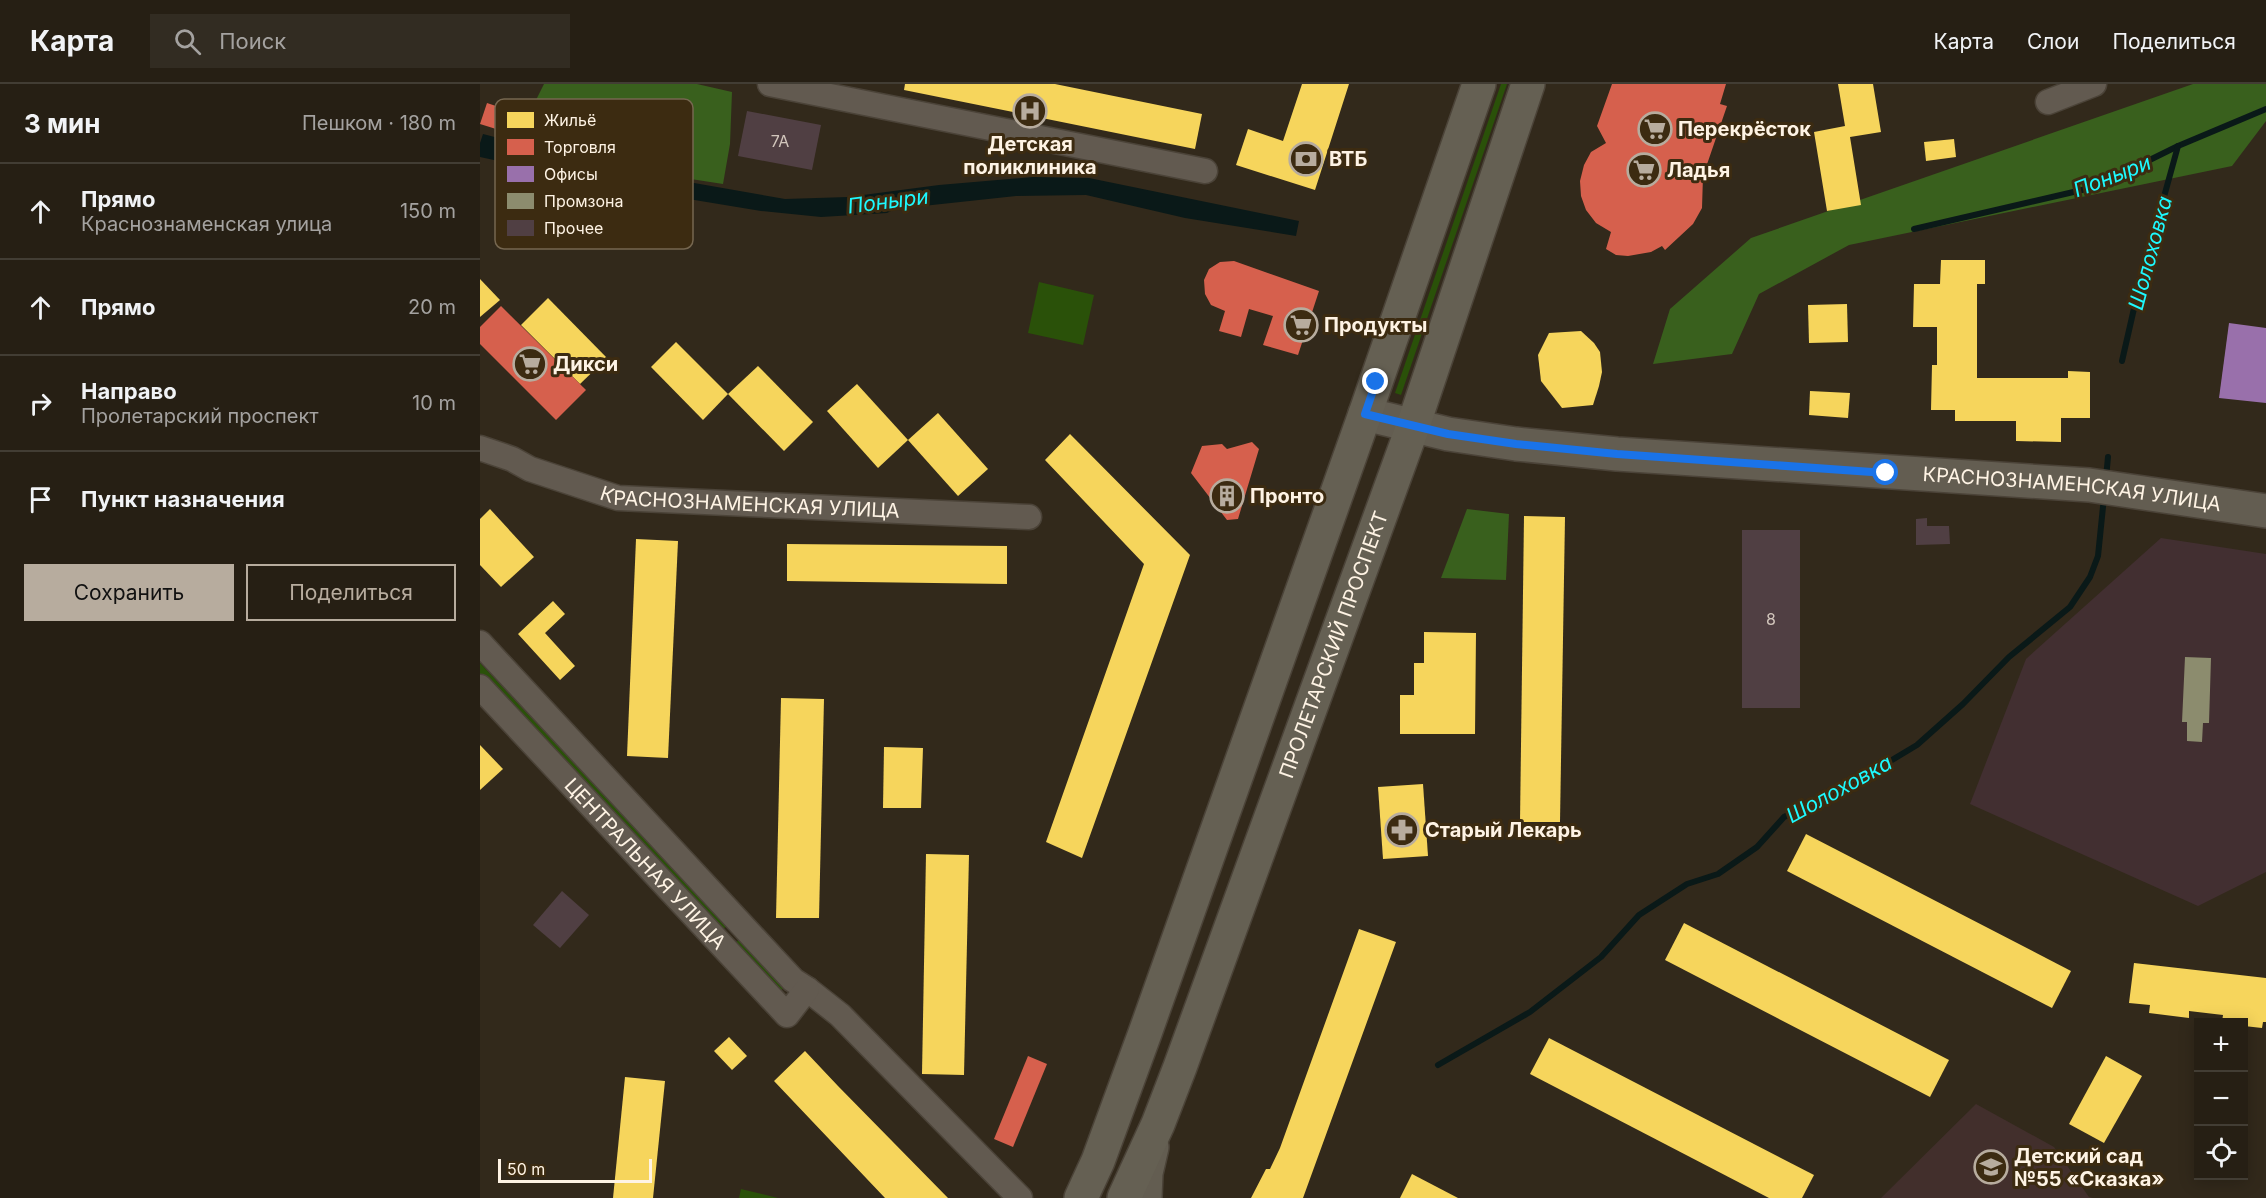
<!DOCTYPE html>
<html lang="ru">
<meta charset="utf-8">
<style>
:root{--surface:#261f14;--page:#322c22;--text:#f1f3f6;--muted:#a4a2a0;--line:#423d34;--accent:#b7ac9e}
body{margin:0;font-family:Inter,sans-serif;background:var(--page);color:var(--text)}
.controls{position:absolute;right:18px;bottom:18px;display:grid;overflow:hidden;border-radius:0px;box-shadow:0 3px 15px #0003}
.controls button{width:54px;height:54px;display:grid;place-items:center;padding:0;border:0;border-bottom:2px solid var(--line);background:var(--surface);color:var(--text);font:30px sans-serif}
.scale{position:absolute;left:18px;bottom:15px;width:154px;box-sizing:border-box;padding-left:6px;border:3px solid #fef3e4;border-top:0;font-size:16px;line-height:21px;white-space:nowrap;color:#fef3e4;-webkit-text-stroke:4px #3c2b11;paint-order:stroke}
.stop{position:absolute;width:18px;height:18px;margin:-14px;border:4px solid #1a73e8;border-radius:50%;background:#fff}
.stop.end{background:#1a73e8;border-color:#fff;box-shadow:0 2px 6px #0008}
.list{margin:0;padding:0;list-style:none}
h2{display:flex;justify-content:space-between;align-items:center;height:78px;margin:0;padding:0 24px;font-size:26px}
h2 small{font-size:20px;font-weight:400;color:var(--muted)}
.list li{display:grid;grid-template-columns:39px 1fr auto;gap:18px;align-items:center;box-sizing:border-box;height:96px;padding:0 24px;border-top:2px solid var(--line)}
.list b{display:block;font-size:22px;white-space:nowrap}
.list p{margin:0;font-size:20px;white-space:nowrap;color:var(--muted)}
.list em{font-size:20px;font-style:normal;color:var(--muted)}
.actions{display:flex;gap:12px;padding:18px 24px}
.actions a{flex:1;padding:14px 0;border:2px solid var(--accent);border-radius:0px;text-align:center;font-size:21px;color:var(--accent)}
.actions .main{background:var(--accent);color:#111}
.icon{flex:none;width:33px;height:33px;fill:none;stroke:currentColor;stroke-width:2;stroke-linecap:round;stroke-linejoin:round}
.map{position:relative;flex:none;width:1786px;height:1114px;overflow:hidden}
header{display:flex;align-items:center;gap:36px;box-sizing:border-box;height:84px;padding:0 30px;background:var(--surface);border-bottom:2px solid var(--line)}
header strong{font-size:28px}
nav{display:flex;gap:33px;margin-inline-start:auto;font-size:21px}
.search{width:420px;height:54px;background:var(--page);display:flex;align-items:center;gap:15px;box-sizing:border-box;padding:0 21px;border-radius:0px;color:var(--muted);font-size:22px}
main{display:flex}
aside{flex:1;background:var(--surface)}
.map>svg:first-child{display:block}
</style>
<header>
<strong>Карта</strong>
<div class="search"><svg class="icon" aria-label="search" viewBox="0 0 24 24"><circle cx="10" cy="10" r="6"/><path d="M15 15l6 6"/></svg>Поиск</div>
<nav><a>Карта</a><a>Слои</a><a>Поделиться</a></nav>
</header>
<main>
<aside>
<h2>3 мин<small>Пешком · 180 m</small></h2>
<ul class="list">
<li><svg class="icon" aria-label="ahead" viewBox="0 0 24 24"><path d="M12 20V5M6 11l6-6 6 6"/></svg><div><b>Прямо</b><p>Краснознаменская улица</p></div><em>150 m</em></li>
<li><svg class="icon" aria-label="ahead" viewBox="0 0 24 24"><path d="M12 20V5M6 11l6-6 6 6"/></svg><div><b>Прямо</b></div><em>20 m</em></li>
<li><svg class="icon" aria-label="right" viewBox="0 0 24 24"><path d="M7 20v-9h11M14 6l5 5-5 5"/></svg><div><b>Направо</b><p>Пролетарский проспект</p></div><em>10 m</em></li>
<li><svg class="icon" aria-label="arrive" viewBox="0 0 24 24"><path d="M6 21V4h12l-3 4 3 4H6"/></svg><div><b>Пункт назначения</b></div></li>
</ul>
<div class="actions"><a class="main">Сохранить</a><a>Поделиться</a></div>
</aside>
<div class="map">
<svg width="1786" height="1114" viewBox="0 0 1786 1114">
<rect width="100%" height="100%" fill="#32291b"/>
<path fill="#422f31" d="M1681,454l105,16v318l-68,34 -228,-102 56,-145z"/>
<path fill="#422f2c" d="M1496,1020l78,43 35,50 4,1h-212z"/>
<g fill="#2a5109">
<path d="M1021,0h6l-106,311 -6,-2z"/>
<path d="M559,198l55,13 -11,50 -55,-12z"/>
<path d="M0,579l247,263 -9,7 -238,-259z"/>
<path d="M260,855l41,44 2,5 -2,4 -51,-45z"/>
<path d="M261,1105l37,9h-39z"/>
</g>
<g fill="#39601d">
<path d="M64,0h153l35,8 -2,52 -7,40 -103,-16 -106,-30 2,-23 18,-11z"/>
<path d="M1713,0h73v37l-34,45 -383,79 -90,49 -27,60 -79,10 17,-55 81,-71z"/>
<path d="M987,425l42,5 -3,66 -65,-2z"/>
</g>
<path fill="#0a1918" d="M3,50l137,36 165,29 63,-2 91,-12 94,-8 56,1 210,43 -3,15 -111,-18 -99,-23 -70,1 -121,13 -8,4 -66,4 -60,-6 -127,-21 -154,-33v-14z"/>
<g fill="#f6d55c">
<path d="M425,0h150l147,30 -7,35 -291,-59z"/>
<path d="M822,0h47l-34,106 -79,-25 12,-36 35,12z"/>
<path d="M1358,0h35l8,48 -31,5 11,68 -34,6 -13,-79 31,-6z"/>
<path d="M1474,55l2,18 -30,4 -2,-19z"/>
<path d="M1461,176h44v24h-8v94h91v-7l22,1v46h-29v24l-45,-1v-20h-61v-11h-24l1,-45h5v-38h-24l1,-43h26z"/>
<path d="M0,195l20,21 -20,17z"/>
<path d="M68,214l59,60 -27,26 -59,-59z"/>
<path d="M1367,220l1,38 -39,1 -1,-38z"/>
<path d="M1101,247l13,12 6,9 2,20 -3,14 -6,19 -31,3 -21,-27 -3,-26 11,-22z"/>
<path d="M196,258l52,52 -25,26 -52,-53z"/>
<path d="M278,282l55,56 -29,29 -56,-57z"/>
<path d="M377,300l51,56 -30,28 -51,-57z"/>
<path d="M1330,307l40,2 -2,25 -39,-3z"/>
<path d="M458,329l50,56 -30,27 -50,-56z"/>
<path d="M590,350l120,121 -108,303 -36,-16 98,-278 -99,-104z"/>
<path d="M10,425l44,48 -33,30 -21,-22v-46z"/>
<path d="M1044,432l41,1 -5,305h-40z"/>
<path d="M156,455l42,2 -10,217 -41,-2z"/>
<path d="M307,460l220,2v38l-220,-3z"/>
<path d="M73,517l12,13 -20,19 30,33 -15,14 -42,-46z"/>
<path d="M944,548l52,1 -1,101h-75v-39h14v-32h10z"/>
<path d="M301,614l43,1 -5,219h-43z"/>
<path d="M0,661l23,24 -23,21z"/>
<path d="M404,663l39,1 -2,60h-38z"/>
<path d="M943,700l5,72 -45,3 -5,-72z"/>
<path d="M1326,750l265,137 -19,37 -265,-137z"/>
<path d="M446,770l43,1 -5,220 -42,-1z"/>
<path d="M1204,839l265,137 -19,37 -265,-137z"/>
<path d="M879,845l37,13 -93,256h-52l15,-29h4l10,-21z"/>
<path d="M1654,879l132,15v44h-3l-1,6 -18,-2v-4h-22l1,-7 -34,-4v7l-40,-5 1,-8 -21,-2z"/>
<path d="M249,953l18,19 -15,14 -18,-19z"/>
<path d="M1069,954l265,137 -12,23h-33l-239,-124z"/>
<path d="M325,967l33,35 110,112h-63l-111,-117z"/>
<path d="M1626,972l36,20 -38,67 -35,-19z"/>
<path d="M145,993l40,4 -12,117h-40z"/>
<path d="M932,1090l46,24h-58z"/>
</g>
<g fill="#d6604d">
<path d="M1132,0h114l-6,20 7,2 -24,70 -1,32 -9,16 -28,26 -3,-4 -11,6 -23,4 -12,-1 -10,-6 5,-17 -15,-9 -10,-13 -5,-14 -1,-15 4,-16 7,-13 15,-9 -9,-17z"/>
<path d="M7,19l15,5 -6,21 -16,-5z"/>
<path d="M754,177l85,30 -21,64 -35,-10 10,-29 -24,-7 -8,28 -22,-6 6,-20 -14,-6 -6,-11 -1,-14 5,-11 11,-7z"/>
<path d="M21,222l85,84 -30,30 -76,-76v-17z"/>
<path d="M772,358l7,7 -21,70 -11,1 -36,-47 11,-27 20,-2 5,5z"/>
<path d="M548,972l19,8 -34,83 -19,-8z"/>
</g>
<path fill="#9970ab" d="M1749,239l37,5v75l-47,-5z"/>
<path fill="#8c8c6e" d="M1705,573l26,1 -2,65h-6l-1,19 -15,-1v-19h-5z"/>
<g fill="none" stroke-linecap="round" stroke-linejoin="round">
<g stroke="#0a1918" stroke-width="6">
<path d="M1434,145l181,-42 83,-41 88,-37"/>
<path d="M1642,277l16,-70 40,-145"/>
<path d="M1626,394l2,-21"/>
<path d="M958,981l92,-53 71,-55 38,-42 48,-31 31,-10 39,-27 27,-30 78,-39 55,-33 46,-41 46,-47 61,-50 20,-30 8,-21 6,-59"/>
</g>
</g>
<g fill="#503f43">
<path d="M267,27l74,14 -9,45 -74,-14z"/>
<path d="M1447,434v8h22l1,18 -34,1v-26z"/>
<rect x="1262" y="446" width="58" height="178"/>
<path d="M82,807l27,24 -29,33 -27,-23z"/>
</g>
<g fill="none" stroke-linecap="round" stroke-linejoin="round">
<defs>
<g id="street">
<path d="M290,0l435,87"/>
<path d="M1568,18l46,-18"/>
<path id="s1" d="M0,364l32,11 18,10 88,29 411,19"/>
<path d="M0,559l313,337 14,9 33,26 180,183"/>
<path id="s2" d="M0,603l307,328 20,-26"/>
</g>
<g id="secondary">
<path id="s3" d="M885,330l83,20 68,10 101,10 472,31 177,26"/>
<path d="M665,1114l1,-25 6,-26"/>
</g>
<g id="primary">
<path d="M601,1114l17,-37 47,-128 220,-619 114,-330"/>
<path id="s4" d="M644,1114l34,-74 22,-57 233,-641 115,-342"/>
</g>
</defs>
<use href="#street" stroke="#4b4338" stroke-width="27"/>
<use href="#secondary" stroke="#4b4338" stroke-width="36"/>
<use href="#primary" stroke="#4b4338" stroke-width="36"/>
<use href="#street" stroke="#625a50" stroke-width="24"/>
<use href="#secondary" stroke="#635d51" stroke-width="33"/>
<use href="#primary" stroke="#656053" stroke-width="33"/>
</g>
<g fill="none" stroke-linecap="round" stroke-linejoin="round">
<path stroke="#1a73e8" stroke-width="8" d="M896,298l-11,32 83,20 68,10 101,10 269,19"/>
</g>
<defs>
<symbol id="hospital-ring" viewBox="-11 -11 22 22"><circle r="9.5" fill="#3c2b11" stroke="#b7ac9e" stroke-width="1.5"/><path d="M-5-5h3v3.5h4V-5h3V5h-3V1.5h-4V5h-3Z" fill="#b7ac9e"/></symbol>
<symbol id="supermarket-ring" viewBox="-11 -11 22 22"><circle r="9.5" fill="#3c2b11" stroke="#b7ac9e" stroke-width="1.5"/><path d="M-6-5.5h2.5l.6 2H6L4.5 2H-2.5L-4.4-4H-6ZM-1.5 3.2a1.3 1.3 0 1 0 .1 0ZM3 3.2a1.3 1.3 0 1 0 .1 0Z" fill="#b7ac9e"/></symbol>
<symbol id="bank-ring" viewBox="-11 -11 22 22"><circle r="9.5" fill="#3c2b11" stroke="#b7ac9e" stroke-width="1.5"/><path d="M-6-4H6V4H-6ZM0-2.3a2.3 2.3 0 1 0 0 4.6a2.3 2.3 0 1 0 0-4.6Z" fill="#b7ac9e"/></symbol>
<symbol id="building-ring" viewBox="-11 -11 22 22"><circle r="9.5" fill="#3c2b11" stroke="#b7ac9e" stroke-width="1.5"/><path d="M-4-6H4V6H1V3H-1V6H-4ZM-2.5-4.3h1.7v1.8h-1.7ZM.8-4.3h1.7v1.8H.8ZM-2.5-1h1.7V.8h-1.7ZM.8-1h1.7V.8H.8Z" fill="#b7ac9e"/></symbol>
<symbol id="pharmacy-ring" viewBox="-11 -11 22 22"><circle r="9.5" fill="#3c2b11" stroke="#b7ac9e" stroke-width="1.5"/><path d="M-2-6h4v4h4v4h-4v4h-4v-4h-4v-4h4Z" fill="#b7ac9e"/></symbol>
<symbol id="school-ring" viewBox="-11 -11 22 22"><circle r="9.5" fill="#3c2b11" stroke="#b7ac9e" stroke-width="1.5"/><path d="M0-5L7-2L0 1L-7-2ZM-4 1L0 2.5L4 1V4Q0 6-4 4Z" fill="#b7ac9e"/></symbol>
</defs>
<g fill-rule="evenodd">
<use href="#hospital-ring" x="531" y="8" width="38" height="38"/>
<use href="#supermarket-ring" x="1156" y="26" width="38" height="38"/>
<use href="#bank-ring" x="807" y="56" width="38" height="38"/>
<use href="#supermarket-ring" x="1145" y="67" width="38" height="38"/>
<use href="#supermarket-ring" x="802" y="222" width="38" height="38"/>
<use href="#supermarket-ring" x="31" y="261" width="38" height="38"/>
<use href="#building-ring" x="728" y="393" width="38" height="38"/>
<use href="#pharmacy-ring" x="903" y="727" width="38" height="38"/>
<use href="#school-ring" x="1492" y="1064" width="38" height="38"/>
</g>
<g text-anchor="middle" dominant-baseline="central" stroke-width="6" stroke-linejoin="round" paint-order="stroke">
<g font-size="16" fill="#d2c6bc">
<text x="300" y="57">7А</text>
<text x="1291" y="535">8</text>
</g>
<g font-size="20" font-weight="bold" fill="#fef3e4" stroke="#3c2b11" text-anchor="start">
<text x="1198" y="45">Перекрёсток</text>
<text x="550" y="60" text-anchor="middle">Детская<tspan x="550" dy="23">поликлиника</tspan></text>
<text x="849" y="75">ВТБ</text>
<text x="1187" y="86">Ладья</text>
<text x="844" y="241">Продукты</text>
<text x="73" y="280">Дикси</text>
<text x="770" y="412">Пронто</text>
<text x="945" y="746">Старый Лекарь</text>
<text x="1534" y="1072">Детский сад<tspan x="1534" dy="23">№55 «Сказка»</tspan></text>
</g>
<g font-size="20" fill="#fef3e4" stroke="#3c2b11">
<text stroke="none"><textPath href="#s3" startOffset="712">КРАСНОЗНАМЕНСКАЯ УЛИЦА</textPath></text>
<text stroke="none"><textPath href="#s1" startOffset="279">КРАСНОЗНАМЕНСКАЯ УЛИЦА</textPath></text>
<text stroke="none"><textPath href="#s4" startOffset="592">ПРОЛЕТАРСКИЙ ПРОСПЕКТ</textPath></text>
<text stroke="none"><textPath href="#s2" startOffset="242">ЦЕНТРАЛЬНАЯ УЛИЦА</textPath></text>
</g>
<g font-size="21" font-style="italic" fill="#1df9fe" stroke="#3c2b11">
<text transform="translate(1632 92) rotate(-21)">Поныри</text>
<text transform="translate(408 117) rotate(-7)">Поныри</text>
<text transform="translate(1670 169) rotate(-75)">Шолоховка</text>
<text transform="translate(1359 705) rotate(-29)">Шолоховка</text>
</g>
</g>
<rect x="15" y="15" width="198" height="150" rx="9" fill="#3c2b11" stroke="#766750" stroke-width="1.5"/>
<rect x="27" y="28" width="27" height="16" fill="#f6d55c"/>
<rect x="27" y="55" width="27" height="16" fill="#d6604d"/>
<rect x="27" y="82" width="27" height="16" fill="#9970ab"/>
<rect x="27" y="109" width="27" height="16" fill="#8c8c6e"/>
<rect x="27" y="136" width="27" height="16" fill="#503f43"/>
<g font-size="16" fill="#fef3e4">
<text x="64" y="42">Жильё</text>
<text x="64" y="69">Торговля</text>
<text x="64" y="96">Офисы</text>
<text x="64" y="123">Промзона</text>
<text x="64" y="150">Прочее</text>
</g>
</svg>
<div class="controls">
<button>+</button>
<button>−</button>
<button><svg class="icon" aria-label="locate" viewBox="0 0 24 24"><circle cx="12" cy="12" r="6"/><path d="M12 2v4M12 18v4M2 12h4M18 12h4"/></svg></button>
</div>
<div class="scale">50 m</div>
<div class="stop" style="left:1406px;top:389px"></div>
<div class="stop end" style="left:896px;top:298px"></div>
</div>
</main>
